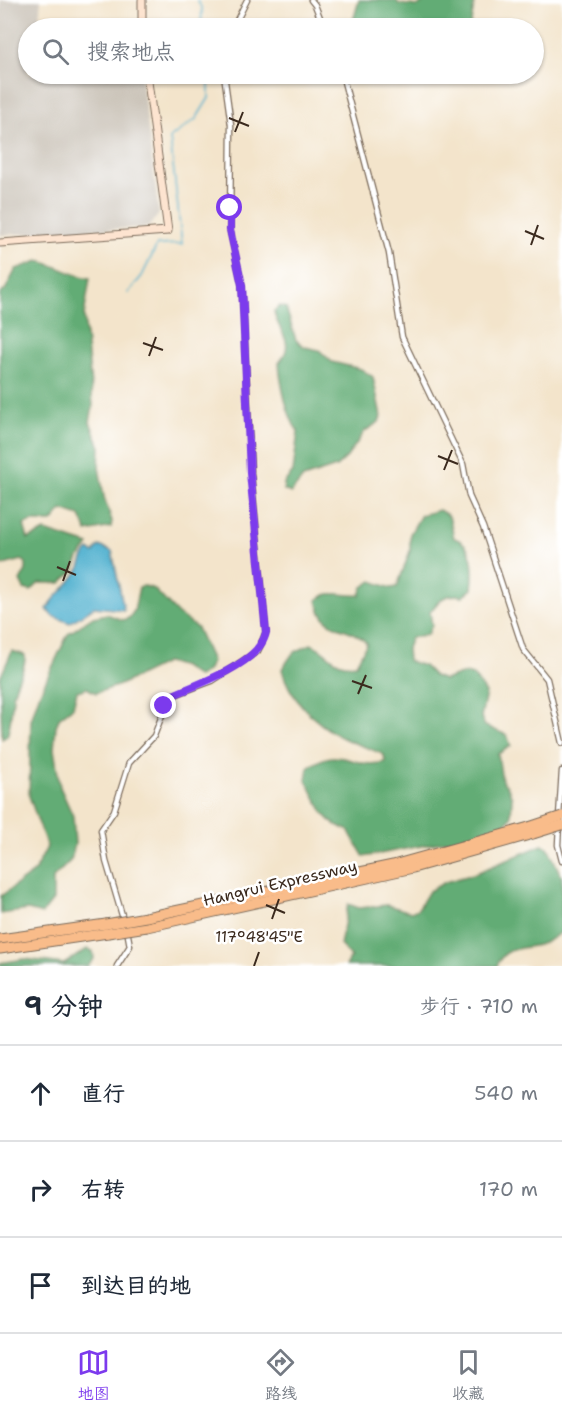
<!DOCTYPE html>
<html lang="zh">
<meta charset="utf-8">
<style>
:root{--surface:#fff;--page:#f6f6f7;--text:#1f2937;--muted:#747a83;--line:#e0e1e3;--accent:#7c3aed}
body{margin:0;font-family:"Shantell Sans","LXGW WenKai TC",sans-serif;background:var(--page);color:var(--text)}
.stop{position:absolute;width:18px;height:18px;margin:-14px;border:4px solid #7c3aed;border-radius:50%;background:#fff}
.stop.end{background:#7c3aed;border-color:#fff;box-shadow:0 2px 6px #0008}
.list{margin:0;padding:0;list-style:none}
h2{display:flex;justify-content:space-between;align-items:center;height:78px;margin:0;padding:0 24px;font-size:26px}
h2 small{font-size:20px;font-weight:400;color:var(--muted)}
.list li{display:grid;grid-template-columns:39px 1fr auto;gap:18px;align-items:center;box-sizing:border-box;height:96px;padding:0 24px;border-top:2px solid var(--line)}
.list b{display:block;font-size:22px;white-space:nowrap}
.list em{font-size:20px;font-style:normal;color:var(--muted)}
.icon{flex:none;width:33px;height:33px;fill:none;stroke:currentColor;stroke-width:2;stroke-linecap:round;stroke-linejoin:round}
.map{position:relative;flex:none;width:562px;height:966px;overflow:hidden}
.search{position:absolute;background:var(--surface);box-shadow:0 2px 4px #0004;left:18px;right:18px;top:18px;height:66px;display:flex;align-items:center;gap:15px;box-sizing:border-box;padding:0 21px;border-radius:33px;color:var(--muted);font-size:22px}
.sheet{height:366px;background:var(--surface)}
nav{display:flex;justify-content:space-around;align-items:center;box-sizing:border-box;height:84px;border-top:2px solid var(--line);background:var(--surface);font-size:16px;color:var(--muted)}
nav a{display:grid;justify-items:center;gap:3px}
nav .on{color:var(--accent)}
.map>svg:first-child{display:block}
</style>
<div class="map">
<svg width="562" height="966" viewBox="0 0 562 966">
<rect width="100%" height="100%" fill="#fff"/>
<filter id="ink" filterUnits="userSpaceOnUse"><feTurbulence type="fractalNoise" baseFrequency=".0167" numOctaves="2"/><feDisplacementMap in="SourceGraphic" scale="12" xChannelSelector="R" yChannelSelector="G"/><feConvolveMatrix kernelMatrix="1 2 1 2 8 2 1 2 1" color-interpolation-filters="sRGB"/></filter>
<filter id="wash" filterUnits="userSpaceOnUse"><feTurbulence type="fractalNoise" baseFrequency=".008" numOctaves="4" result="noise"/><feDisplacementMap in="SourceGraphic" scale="24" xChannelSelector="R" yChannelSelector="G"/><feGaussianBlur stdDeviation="1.35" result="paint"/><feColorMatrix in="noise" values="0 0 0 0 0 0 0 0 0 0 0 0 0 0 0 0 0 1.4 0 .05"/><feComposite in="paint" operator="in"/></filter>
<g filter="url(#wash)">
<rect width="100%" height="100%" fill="#f3e4cb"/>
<path fill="#cac3b8" d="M0,0h41l-3,28h-10v46h113l18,140 -10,13 -149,8z"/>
<g fill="#62ac74" stroke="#4e6b49" stroke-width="1.5">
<path d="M359,0h37l3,4 19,2 9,-6h48l-5,28h-113l-4,-7z"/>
<path d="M38,261c18,3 34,15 52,17l-6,38 9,89 -3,17 10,25 -1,20 5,30 8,24 -1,6 -24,5 -7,-16 -18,-6 -10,12h-20l-8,3 4,14 17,-8 44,14 -10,13 -6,14 -12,11h-22l-8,8 -7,-2 -4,-8 6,-11v-7l-4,-3 -22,6v-272l5,-4 11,-21z"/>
<path d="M280,306l6,2 10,32 9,7 14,3 13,12 29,7 12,8 8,39 -2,6 -14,9 -18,26 -11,10 -33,11 -12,15 -7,-3v-7l9,-11 5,-41c-11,-13 -18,-50 -19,-68 18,-22 -1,-29 -5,-52z"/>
<path d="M439,510l10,6 5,22c21,6 20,33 18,51l-9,7c-18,-3 -23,3 -33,16l2,13 -4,9 -17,4 -4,10 1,13 16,5 10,10 10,4c26,-8 25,-13 42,13l-5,24 4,9 22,9 4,11 -13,8 4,27 6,6 4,11 -1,19 -6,8 -37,12 -104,20 -16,-27 -14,-6 -10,-10 -18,-34 2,-12c33,-26 43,3 77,-6l-1,-7c-14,-7 -30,-11 -43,-18 -25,-13 -53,-40 -59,-68l11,-16 18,-9c18,7 23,24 45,20l11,-21c-21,-21 -43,-8 -50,-43 14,-12 27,-3 43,-5l3,-8 9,-6 19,7 6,-1 13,-36v-17l11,-19z"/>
<path d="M145,586l9,3 24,25 19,14 15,33 -5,10 -9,6 -15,-10 -16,-5 -47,23 -24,8 -9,-5 -10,3 -4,16 -13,10 -4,9 -2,23 6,38 13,29 2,28 -4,16 -18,18v22l-11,14 -14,-4 -27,4v-18l33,-24 13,-25 -18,-51 2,-76 8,-25 29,-61 25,-17 14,-3 15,6 7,-2 5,-7 5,-24z"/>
<path d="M12,651l13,4c1,14 -8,23 -11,37 -3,15 -2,30 -7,44l-5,3 -2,-61z"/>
<path d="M542,845l6,2 14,31v54c-7,4 -14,10 -21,12 -18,6 -37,1 -44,22h-151l5,-9 -11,-12 8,-41 11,4 28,-3 24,7 7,-3 11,-18 16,-9 29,-8z"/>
<path d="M87,949l6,2 1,8 -6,7h-88v-3l25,-4 39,5z"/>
</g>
<path fill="#50b0cf" stroke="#466d76" stroke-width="1.5" d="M99,546l13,5 12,59 -30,-3 -24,16 -18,-7 -5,-7c9,-16 25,-25 33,-42 3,-7 3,-12 9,-17l5,3z"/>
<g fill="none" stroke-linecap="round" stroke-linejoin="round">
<g stroke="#50b0cf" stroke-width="1.5">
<path d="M197,0l5,9 -1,19"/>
<path d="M128,293l14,-17 15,-31 25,-1 -12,-106 26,-19 13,-21v-24"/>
</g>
</g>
</g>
<g filter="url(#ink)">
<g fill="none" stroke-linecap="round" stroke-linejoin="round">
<defs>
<g id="street">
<path d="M311,0l4,5 9,23"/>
<path d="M233,28l14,-28"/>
<path d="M342,74l47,179 13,84 61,127 6,32 14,31 40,122 24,30 15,64"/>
<path d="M559,816l3,-45"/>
<path d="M559,825l-1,20 4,16"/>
<path d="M124,922l-18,-61 -5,-31 13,-19 15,-48 25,-27 15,-39 43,-16 46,-30 8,-19 -15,-159 -9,-188 -12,-55 1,-105 -7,-51"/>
<path d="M117,966l13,-20 -3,-16"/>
</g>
<g id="secondary">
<path d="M142,0v28"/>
<path d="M0,243l168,-12 -21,-157"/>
</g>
<g id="highway">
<path d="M146,917l247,-52 136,-38"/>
<path d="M147,927l266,-59 120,-34"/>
<path d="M0,939l106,-15"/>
<path d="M0,949l108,-16"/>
</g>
</defs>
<use href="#street" stroke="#7b6b5b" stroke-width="7"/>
<use href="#secondary" stroke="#7b6b5b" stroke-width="9"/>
<use href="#highway" stroke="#7b6b5b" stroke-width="11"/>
<use href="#street" stroke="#fff" stroke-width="4.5"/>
<use href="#secondary" stroke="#fde4d0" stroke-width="7"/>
<use href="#highway" stroke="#f9bc8a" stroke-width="9"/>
<defs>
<g id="highway-bridge">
<path d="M529,827l33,-11"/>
<path d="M533,834l29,-9"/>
<path d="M106,924l40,-7"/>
<path d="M108,933l39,-6"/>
</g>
</defs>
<use href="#highway-bridge" stroke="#7b6b5b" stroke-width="11" stroke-linecap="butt"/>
<use href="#highway-bridge" stroke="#f9bc8a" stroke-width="9"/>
</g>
</g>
<g fill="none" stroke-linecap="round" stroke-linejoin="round" filter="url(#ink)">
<path stroke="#7c3aed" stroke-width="8" d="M164,706l5,-9c27,-13 91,-32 97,-65l-16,-159 -8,-188 -12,-55v-22"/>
</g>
<path fill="none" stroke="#3b2a1e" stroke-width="2" d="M229,118l20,8M235,132l8,-20M525,231l19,8M531,245l7,-20M143,343l20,7M149,356l7,-19M438,456l20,8M444,470l8,-20M57,567l19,8M63,581l7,-20M352,681l20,7M358,694l8,-19M266,905l19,8M272,919l7,-20M254,966l5,-14"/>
<g text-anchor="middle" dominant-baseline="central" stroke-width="5" stroke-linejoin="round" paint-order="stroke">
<g font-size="16" fill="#3b2a1e" stroke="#fff">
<text transform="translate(280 883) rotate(-13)">Hangrui Expressway</text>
</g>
</g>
<g font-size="15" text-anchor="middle" fill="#3b2a1e" stroke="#fff" stroke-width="5" stroke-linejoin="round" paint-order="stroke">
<text x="259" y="942">117°48'45"E</text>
</g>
</svg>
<div class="stop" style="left:230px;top:208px"></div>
<div class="stop end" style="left:164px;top:706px"></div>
<div class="search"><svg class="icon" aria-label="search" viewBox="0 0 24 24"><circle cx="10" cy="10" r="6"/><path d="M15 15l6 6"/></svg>搜索地点</div>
</div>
<section class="sheet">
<h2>9 分钟<small>步行 · 710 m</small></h2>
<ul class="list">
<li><svg class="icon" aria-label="ahead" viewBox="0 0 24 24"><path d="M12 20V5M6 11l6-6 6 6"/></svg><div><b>直行</b></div><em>540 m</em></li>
<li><svg class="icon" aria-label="right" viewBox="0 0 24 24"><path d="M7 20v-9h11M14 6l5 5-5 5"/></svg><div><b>右转</b></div><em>170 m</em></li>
<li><svg class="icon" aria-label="arrive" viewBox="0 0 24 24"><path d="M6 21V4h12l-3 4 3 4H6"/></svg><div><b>到达目的地</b></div></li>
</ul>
</section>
<nav>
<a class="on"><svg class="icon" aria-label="map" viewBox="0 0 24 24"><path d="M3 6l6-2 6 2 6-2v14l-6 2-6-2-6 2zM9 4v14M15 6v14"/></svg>地图</a>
<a><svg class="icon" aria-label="directions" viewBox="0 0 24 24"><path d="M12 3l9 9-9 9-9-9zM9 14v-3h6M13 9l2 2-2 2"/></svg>路线</a>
<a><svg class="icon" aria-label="saved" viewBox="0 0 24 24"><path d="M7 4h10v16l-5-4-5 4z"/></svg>收藏</a>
</nav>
